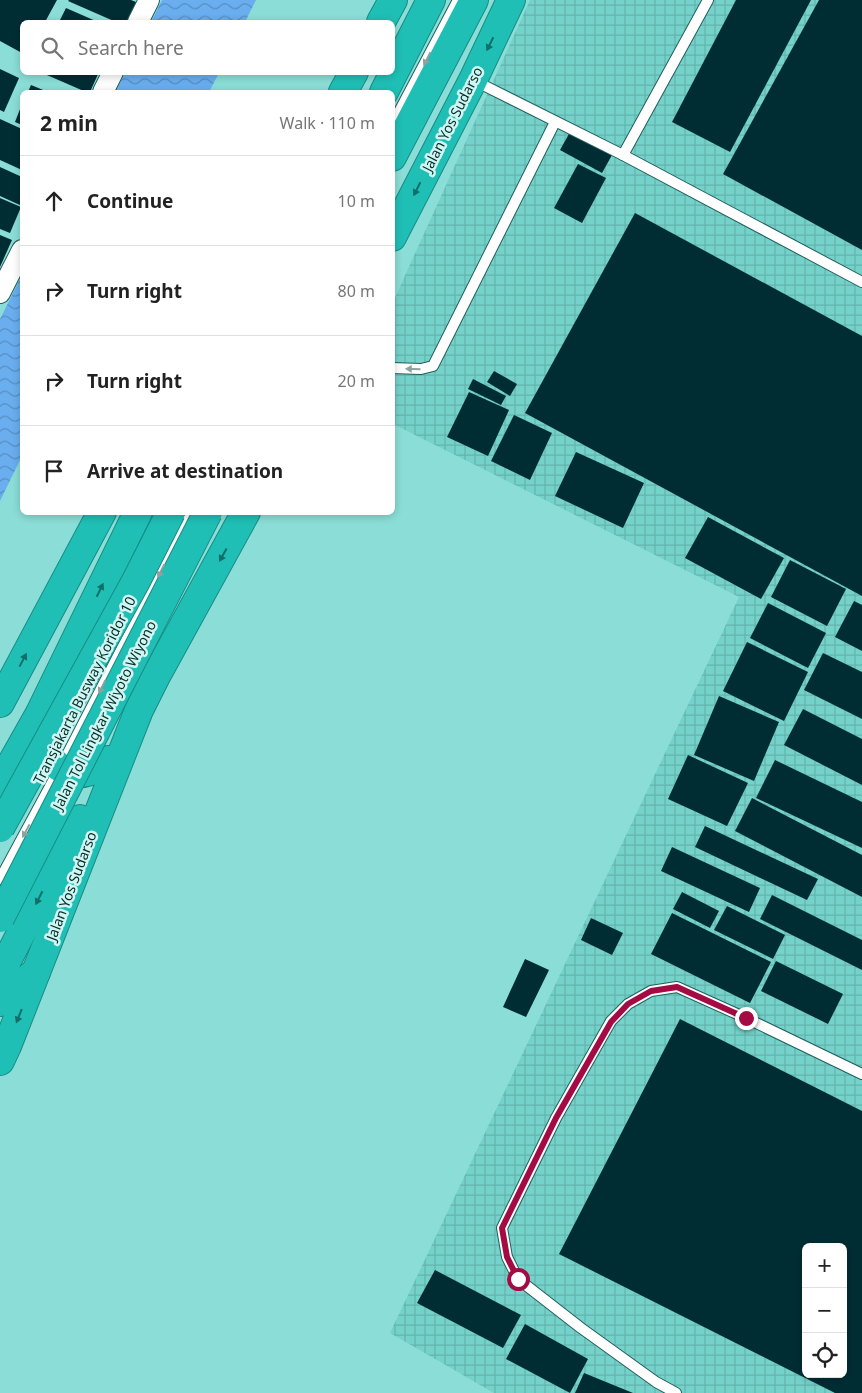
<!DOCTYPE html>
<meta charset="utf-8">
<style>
:root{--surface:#fff;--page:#f6f6f6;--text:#222;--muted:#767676;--line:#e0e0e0}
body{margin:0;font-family:"Noto Sans",sans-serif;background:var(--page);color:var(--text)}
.controls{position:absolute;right:15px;bottom:15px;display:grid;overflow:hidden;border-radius:8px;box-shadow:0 2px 8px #0003}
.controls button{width:45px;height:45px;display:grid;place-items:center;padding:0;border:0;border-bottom:1px solid var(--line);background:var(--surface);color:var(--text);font:25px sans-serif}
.stop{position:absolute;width:15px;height:15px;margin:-11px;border:4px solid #a40b44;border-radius:50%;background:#fff}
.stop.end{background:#a40b44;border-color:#fff;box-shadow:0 1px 5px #0008}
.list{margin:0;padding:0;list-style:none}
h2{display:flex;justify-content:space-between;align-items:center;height:65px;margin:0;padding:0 20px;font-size:21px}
h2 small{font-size:16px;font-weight:400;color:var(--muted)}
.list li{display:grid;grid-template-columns:32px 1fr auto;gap:15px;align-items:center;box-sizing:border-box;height:90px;padding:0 20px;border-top:1px solid var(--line)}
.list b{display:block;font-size:19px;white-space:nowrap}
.list em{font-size:16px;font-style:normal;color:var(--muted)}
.icon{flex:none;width:28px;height:28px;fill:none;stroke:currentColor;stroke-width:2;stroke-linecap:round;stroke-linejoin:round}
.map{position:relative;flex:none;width:862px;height:1393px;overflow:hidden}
.search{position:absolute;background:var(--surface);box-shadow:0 2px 8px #0003;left:20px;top:20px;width:375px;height:55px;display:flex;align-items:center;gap:12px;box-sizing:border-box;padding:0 18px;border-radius:8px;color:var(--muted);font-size:19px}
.panel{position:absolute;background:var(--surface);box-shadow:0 2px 8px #0003;left:20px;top:90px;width:375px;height:425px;border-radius:8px}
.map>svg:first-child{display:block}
</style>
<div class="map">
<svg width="862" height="1393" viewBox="0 0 862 1393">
<defs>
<pattern id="industrial-grid" width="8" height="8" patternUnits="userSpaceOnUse" patternTransform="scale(1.25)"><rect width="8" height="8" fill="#75d2ca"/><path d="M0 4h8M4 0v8" fill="none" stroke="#64b4ae"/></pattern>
<pattern id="water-waves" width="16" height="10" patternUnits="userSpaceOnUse" patternTransform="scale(1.25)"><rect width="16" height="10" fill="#6aaeef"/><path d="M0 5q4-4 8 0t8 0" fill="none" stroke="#558ec2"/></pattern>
</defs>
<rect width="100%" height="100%" fill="#8bded7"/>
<path fill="url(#industrial-grid)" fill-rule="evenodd" d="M530,0h332v1393h-368l-104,-60 349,-736 -346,-173v-122zM806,1247h37v127h-37z"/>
<g fill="url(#water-waves)">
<path d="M162,0h94l-11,22h-94z"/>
<path d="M125,73v-1l94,1 -10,19h-94z"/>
<path d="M22,275v181l-22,45v-182z"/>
</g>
<g fill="#002d34" fill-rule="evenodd">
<path d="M0,0h57l-12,22h-23v31l-22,-12z"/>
<path d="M69,0h62l5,2 -9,20h-11l-48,-21z"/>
<path d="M736,0h75l-81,152 -58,-30z"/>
<path d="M819,0h43v250l-139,-76z"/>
<path d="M66,8l32,14h-39z"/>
<path d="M0,69l19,9 -15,34 -4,-2z"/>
<path d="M40,72h59l-9,20h-4z"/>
<path d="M31,85l17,7h-20z"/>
<path d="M22,104v21l-7,-3z"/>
<path d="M0,119l22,10v41l-22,-10z"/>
<path d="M570,132l42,23 -10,18 -42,-23z"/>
<path d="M578,164l28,14 -24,45 -28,-15z"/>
<path d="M0,167l22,10v29l-22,-10z"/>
<path d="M0,198l21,9 -11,26 -10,-4z"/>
<path d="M635,213l227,123v260l-337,-183z"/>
<path d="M0,235l12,5 -12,27z"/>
<path d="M494,371l23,13 -7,12 -23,-14z"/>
<path d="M473,379l33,17 -5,9 -33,-16z"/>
<path d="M469,392l40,18 -21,46 -41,-19z"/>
<path d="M514,415l38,18 -22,47 -39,-19z"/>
<path d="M576,452l68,31 -21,45 -68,-32z"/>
<path d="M708,517l76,41 -23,41 -76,-41z"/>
<path d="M790,560l56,29 -19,37 -56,-29z"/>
<path d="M854,601l8,4v46l-27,-14z"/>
<path d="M768,603l58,30 -18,35 -58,-30z"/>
<path d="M747,642l61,30 -24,49 -61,-30z"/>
<path d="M823,653l39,19v47l-58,-29z"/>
<path d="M719,696l60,26 -25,59 -60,-26z"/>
<path d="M803,709l59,30v46l-78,-40z"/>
<path d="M688,755l60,28 -21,43 -59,-27z"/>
<path d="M775,760l87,42v46l-106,-50z"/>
<path d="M752,798l110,57v42l-127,-66z"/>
<path d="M705,826l113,53 -11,21 -112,-53z"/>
<path d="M672,847l88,41 -11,24 -88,-41z"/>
<path d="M682,892l37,19 -9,17 -37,-19z"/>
<path d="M772,895l90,45v30l-102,-51z"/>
<path d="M727,906l58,29 -12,24 -59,-29z"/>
<path d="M672,913l99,49 -21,41 -99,-49z"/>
<path d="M591,918l32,15 -11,22 -31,-15z"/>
<path d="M525,959l24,11 -23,47 -23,-10z"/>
<path d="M776,961l67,33 -15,30 -67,-33z"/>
<path d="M680,1019l182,92v282h-27l-276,-139zM806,1247h37v127h-37z"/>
<path d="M435,1270l86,45 -18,33 -86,-45z"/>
<path d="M525,1324l63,35 -18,34 -64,-34z"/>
<path d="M584,1373l49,20h-58z"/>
</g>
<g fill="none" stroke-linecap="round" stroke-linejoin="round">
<defs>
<g id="lane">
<path d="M475,81l148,74 239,127"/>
<path d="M392,125l66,-125"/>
<path d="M623,155l85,-155"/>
<path d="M392,368l29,1 12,-3 122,-244"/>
<path d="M0,879l67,-124 125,-243"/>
<path d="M676,1393l-20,-11 -75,-54 -63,-49 -11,-22 -5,-29 54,-110 55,-97 17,-17 23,-13 26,-4 69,31 116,56"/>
</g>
<g id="street">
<path d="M138,22l11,-22"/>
<path d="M103,92l10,-20"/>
<path d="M0,293l22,-43"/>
</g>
<g id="highway">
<path d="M381,22l12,-22"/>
<path d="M343,92l11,-20"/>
<path d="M384,92l47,-92"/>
<path d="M392,157l82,-157"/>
<path d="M392,237l81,-157 38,-80"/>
<path d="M0,703l102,-191"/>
<path d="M43,727c-3,28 19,54 48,44 7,-3 12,-7 17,-11"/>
<path d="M0,784l40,-71 98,-201"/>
<path d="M0,974l80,-155"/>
<path d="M0,1002l2,-3 34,-27"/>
<path d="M0,1061l7,-15 132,-336 17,-34 90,-164"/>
</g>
</defs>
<use href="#lane" stroke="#1f605c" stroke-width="12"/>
<use href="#street" stroke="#1f605c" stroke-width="22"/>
<use href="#highway" stroke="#178c84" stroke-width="30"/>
<use href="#lane" stroke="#fff" stroke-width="10"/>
<use href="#street" stroke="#fff" stroke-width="20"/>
<use href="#highway" stroke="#1fbfb5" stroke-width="28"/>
<defs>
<g id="highway-bridge">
<path d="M0,828l136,-247 35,-69"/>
<path d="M0,918l208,-406"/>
</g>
</defs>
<use href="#highway-bridge" stroke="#178c84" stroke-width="30" stroke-linecap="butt"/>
<use href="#highway-bridge" stroke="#1fbfb5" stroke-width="28"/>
</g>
<defs><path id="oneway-solid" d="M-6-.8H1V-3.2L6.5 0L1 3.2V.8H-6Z" transform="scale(1.25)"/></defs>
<g fill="#126e68">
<use href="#oneway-solid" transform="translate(490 44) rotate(116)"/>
<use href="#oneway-solid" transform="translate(417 189) rotate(117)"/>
<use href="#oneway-solid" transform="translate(223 555) rotate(119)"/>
<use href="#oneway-solid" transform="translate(100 590) rotate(-64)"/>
<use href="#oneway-solid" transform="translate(23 660) rotate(-62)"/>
<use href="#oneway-solid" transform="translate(39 898) rotate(117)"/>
<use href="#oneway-solid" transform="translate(19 1016) rotate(112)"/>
</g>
<g fill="#8fa09f">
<use href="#oneway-solid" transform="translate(427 59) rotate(117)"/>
<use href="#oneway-solid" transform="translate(413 369) rotate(-179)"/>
<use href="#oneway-solid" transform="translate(161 571) rotate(117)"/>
<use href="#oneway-solid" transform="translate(102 687) rotate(117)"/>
<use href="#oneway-solid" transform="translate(26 831) rotate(118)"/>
</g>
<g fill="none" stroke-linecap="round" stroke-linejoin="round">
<path stroke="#a40b44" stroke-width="6" d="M518,1279l-11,-22 -5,-29 54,-110 55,-96 17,-18 23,-13 26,-4 69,31"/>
</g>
<g text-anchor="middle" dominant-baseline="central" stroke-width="5" stroke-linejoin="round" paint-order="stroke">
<g font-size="14" fill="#072c29" stroke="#cff6f2">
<text transform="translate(452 119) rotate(-63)">Jalan Yos Sudarso</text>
<text transform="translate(84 690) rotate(-63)">Transjakarta Busway Koridor 10</text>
<text transform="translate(104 715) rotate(-63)">Jalan Tol Lingkar Wiyoto Wiyono</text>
<text transform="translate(71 886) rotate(-69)">Jalan Yos Sudarso</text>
</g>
</g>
</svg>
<div class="controls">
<button>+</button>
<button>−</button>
<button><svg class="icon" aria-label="locate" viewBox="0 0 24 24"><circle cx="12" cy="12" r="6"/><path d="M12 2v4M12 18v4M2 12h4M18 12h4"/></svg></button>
</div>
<div class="stop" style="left:518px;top:1279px"></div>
<div class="stop end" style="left:746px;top:1018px"></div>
<div class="search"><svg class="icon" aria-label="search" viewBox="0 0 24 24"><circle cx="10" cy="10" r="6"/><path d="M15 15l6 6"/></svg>Search here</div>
<section class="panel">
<h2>2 min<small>Walk · 110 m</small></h2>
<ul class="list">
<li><svg class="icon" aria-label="ahead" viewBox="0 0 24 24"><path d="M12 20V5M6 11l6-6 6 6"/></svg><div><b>Continue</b></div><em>10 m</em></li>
<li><svg class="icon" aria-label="right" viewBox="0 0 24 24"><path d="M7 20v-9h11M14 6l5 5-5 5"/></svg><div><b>Turn right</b></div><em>80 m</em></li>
<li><svg class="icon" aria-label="right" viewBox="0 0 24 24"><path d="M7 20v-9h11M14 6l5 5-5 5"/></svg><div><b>Turn right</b></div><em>20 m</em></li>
<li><svg class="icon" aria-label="arrive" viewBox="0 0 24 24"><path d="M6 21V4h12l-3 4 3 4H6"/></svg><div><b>Arrive at destination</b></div></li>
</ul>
</section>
</div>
